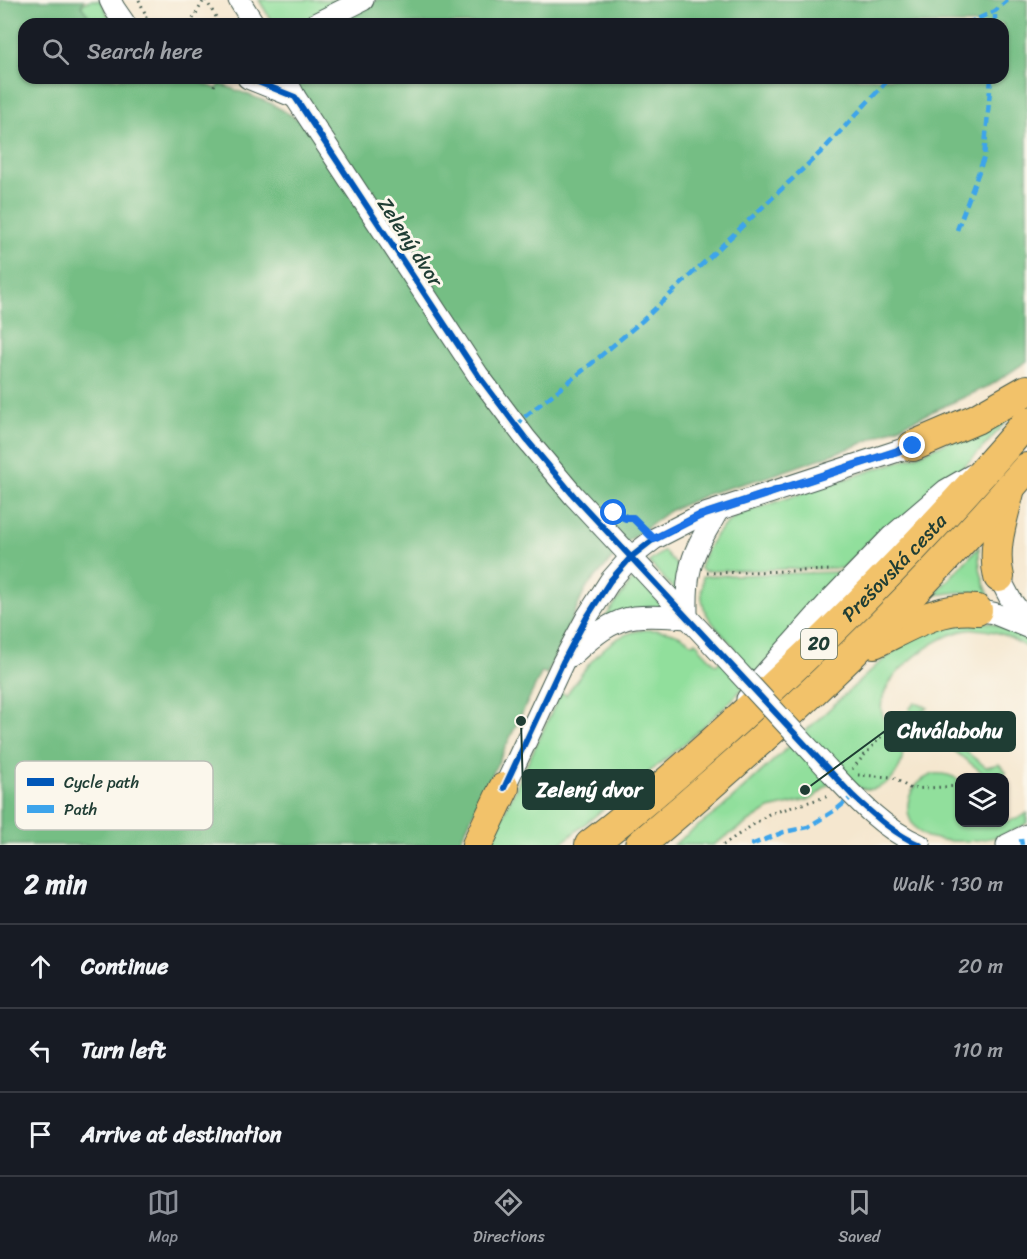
<!DOCTYPE html>
<meta charset="utf-8">
<style>
:root{--surface:#171b24;--page:#20242c;--text:#f1f3f6;--muted:#9ea1a6;--line:#363941;--accent:#8c9099}
body{margin:0;font-family:Sriracha,sans-serif;background:var(--page);color:var(--text)}
.controls{position:absolute;right:18px;bottom:18px;display:grid;overflow:hidden;border-radius:12px;box-shadow:0 2px 4px #0004}
.controls button{width:54px;height:54px;display:grid;place-items:center;padding:0;border:0;border-bottom:2px solid var(--line);background:var(--surface);color:var(--text);font:30px sans-serif}
.stop{position:absolute;width:18px;height:18px;margin:-14px;border:4px solid #1a73e8;border-radius:50%;background:#fff}
.stop.end{background:#1a73e8;border-color:#fff;box-shadow:0 2px 6px #0008}
.list{margin:0;padding:0;list-style:none}
h2{display:flex;justify-content:space-between;align-items:center;height:78px;margin:0;padding:0 24px;font-size:26px}
h2 small{font-size:20px;font-weight:400;color:var(--muted)}
.list li{display:grid;grid-template-columns:39px 1fr auto;gap:18px;align-items:center;box-sizing:border-box;height:84px;padding:0 24px;border-top:2px solid var(--line)}
.list b{display:block;font-size:22px;white-space:nowrap}
.list em{font-size:20px;font-style:normal;color:var(--muted)}
.icon{flex:none;width:33px;height:33px;fill:none;stroke:currentColor;stroke-width:2;stroke-linecap:round;stroke-linejoin:round}
.map{position:relative;flex:none;width:1027px;height:845px;overflow:hidden}
.search{position:absolute;background:var(--surface);box-shadow:0 2px 4px #0004;left:18px;right:18px;top:18px;height:66px;display:flex;align-items:center;gap:15px;box-sizing:border-box;padding:0 21px;border-radius:18px;color:var(--muted);font-size:22px}
.sheet{height:330px;background:var(--surface)}
nav{display:flex;justify-content:space-around;align-items:center;box-sizing:border-box;height:84px;border-top:2px solid var(--line);background:var(--surface);font-size:16px;color:var(--muted)}
nav a{display:grid;justify-items:center;gap:3px}
nav .on{color:var(--accent)}
.map>svg:first-child{display:block}
</style>
<div class="map">
<svg width="1027" height="845" viewBox="0 0 1027 845">
<rect width="100%" height="100%" fill="#fbf7ec"/>
<filter id="ink" filterUnits="userSpaceOnUse"><feTurbulence type="fractalNoise" baseFrequency=".0167" numOctaves="2"/><feDisplacementMap in="SourceGraphic" scale="12" xChannelSelector="R" yChannelSelector="G"/><feConvolveMatrix kernelMatrix="1 2 1 2 8 2 1 2 1" color-interpolation-filters="sRGB"/></filter>
<filter id="wash" filterUnits="userSpaceOnUse"><feTurbulence type="fractalNoise" baseFrequency=".008" numOctaves="4" result="noise"/><feDisplacementMap in="SourceGraphic" scale="24" xChannelSelector="R" yChannelSelector="G"/><feGaussianBlur stdDeviation="1.35" result="paint"/><feColorMatrix in="noise" values="0 0 0 0 0 0 0 0 0 0 0 0 0 0 0 0 0 1.4 0 .05"/><feComposite in="paint" operator="in"/></filter>
<g filter="url(#wash)">
<rect width="100%" height="100%" fill="#f5e7cf"/>
<g fill="#91df9c" stroke="#588e68" stroke-width="1.5">
<path d="M92,0l9,1 12,23h-18l-14,-18 6,-5z"/>
<path d="M259,0h88l-47,24h-35l6,-4z"/>
<path d="M1013,414l-34,38 -39,36 -51,42 -5,-4 -41,42 -139,3 -4,-3c7,-24 18,-41 40,-54l175,-58z"/>
<path d="M979,547c-1,18 2,32 10,48l-29,-3 -26,3z"/>
<path d="M664,551l16,18 -1,26 -30,-33z"/>
<path d="M839,572l-16,17 4,6 -96,106 -46,42 -126,102h-70l72,-153 5,3c23,-31 45,-68 89,-65 16,1 25,4 38,14l3,-2 4,4 -1,1 17,18 19,-17c-22,-24 -39,-36 -32,-72z"/>
<path d="M635,576l31,32 -62,11z"/>
<path d="M951,619l41,4 24,10 11,7v8c-12,-8 -24,-15 -37,-17 -8,-2 -20,-2 -28,0 -28,7 -74,40 -80,70 -6,25 28,37 19,62 -2,6 -5,11 -9,16 -6,5 -13,9 -20,10 -14,2 -22,-7 -32,-15l-28,25 -43,10 -56,36h-40l48,-36 156,-144 43,-34z"/>
<path d="M915,703h4l9,5 -11,6 69,53 13,-3 7,8 -2,5h-18l-3,-4 -71,-55 -3,-9z"/>
<path d="M934,774c10,-1 17,1 25,6l1,42h44l1,-1c9,-1 15,-2 22,-8v10c-27,19 -69,22 -100,14 -29,-15 -24,-53 7,-63z"/>
</g>
<path fill="#74be84" stroke="#4a7e5c" stroke-width="1.5" d="M0,0h84l-3,6 14,18h-71v54h167l26,11 3,-5 50,19 36,21 -12,-46h709v-54h-675l48,-24h651v361l-36,24 -135,61 -86,30 -60,17 -41,18 -42,31 -41,46 -39,86 -5,-2 -84,173h-458z"/>
</g>
<g filter="url(#ink)">
<g fill="none" stroke-linecap="round" stroke-linejoin="round">
<defs>
<g id="minor">
<path d="M110,0l4,8 11,16"/>
<path d="M239,0l15,24"/>
<path d="M315,24l48,-24"/>
<path d="M248,78l47,19"/>
<path d="M285,78l10,19 183,278 48,64 48,57 141,151"/>
<path d="M999,577l13,25 15,19"/>
<path d="M977,610l16,3 34,14"/>
<path d="M687,618c0,-16 -1,-33 3,-48 4,-22 18,-41 28,-60"/>
<path d="M571,656c18,-16 39,-36 64,-39 17,-2 35,0 52,1"/>
<path d="M747,699l14,-21 72,-81 58,-60 55,-47 26,-15"/>
<path d="M829,770c27,29 54,59 91,75"/>
<path d="M504,788l59,-126 24,-45 23,-36 21,-24 23,-18 45,-23 214,-70"/>
<path d="M1007,845l20,-10"/>
</g>
<g id="highway">
<path d="M913,446l63,-27 51,-29"/>
<path d="M999,577c-7,-29 3,-56 10,-85"/>
<path d="M874,643c34,-16 64,-37 103,-33"/>
<path d="M477,845l27,-57"/>
<path id="s1" d="M590,845c56,-43 108,-89 159,-136 99,-90 191,-186 278,-287"/>
<path d="M640,845c139,-116 269,-240 387,-377"/>
</g>
</defs>
<use href="#minor" stroke="#3f564b" stroke-width="23"/>
<use href="#highway" stroke="#3f564b" stroke-width="32"/>
<g stroke="#3f564b" stroke-width="3" stroke-dasharray="1.5 4.5" stroke-linecap="butt">
<path d="M139,0l11,24"/>
<path d="M206,0l14,24"/>
<path d="M190,24l14,-24"/>
<path d="M214,86l3,-8"/>
<path d="M616,513l10,5h7l8,8"/>
<path d="M707,573l126,-3"/>
<path d="M852,769l45,-50"/>
<path d="M858,775l34,2 19,12 49,-3"/>
<path d="M723,845l46,-31 60,-18"/>
</g>
<use href="#minor" stroke="#fff" stroke-width="21"/>
<use href="#highway" stroke="#f2c26a" stroke-width="30"/>
<defs>
<path id="minor-bridge" d="M715,647l114,123"/>
</defs>
<use href="#minor-bridge" stroke="#3f564b" stroke-width="23" stroke-linecap="butt"/>
<use href="#minor-bridge" stroke="#fff" stroke-width="21"/>
<g stroke="#3da4eb" stroke-width="4.5" stroke-dasharray="9 4.5" stroke-linecap="butt">
<path d="M966,24l29,-13 13,-11"/>
<path d="M995,24v-13"/>
<path d="M957,230l27,-72 7,-80"/>
<path d="M516,427l7,-9 68,-54 51,-43 181,-171 67,-72"/>
<path d="M1021,839l1,6"/>
<path d="M751,845l33,-13 24,-5 29,-18 16,-13"/>
</g>
<defs>
<g id="cycleway">
<path d="M248,78l47,19 183,278 48,64 48,57 279,300c21,19 41,38 67,49"/>
<path d="M504,788l59,-126 24,-45 23,-36 21,-24 23,-18 45,-23 214,-70"/>
</g>
</defs>
<use href="#cycleway" stroke="#fbf7ec" stroke-width="10"/>
<use href="#cycleway" stroke="#0057b8" stroke-width="6"/>
</g>
</g>
<g fill="none" stroke-linecap="round" stroke-linejoin="round" filter="url(#ink)">
<path stroke="#1a73e8" stroke-width="8" d="M614,513l12,5h7l21,21 45,-23 214,-70"/>
</g>
<g text-anchor="middle" dominant-baseline="central" stroke-width="6" stroke-linejoin="round" paint-order="stroke">
<rect fill="#fbf7ec" stroke="#61756b" stroke-width="1.5" x="801" y="629" width="36" height="30" rx="4.5"/>
<g font-size="18" font-weight="bold" fill="#1f3d34">
<text x="819" y="644">20</text>
</g>
<g font-size="20" fill="#1f3d34" stroke="#fbf7ec">
<text transform="translate(410 242) rotate(57)">Zelený dvor</text>
<text stroke="none"><textPath href="#s1" startOffset="412">Prešovská cesta</textPath></text>
</g>
</g>
<rect x="15" y="761" width="198" height="69" rx="9" fill="#fbf7ec" stroke="#b9bfb5" stroke-width="1.5"/>
<rect x="27" y="778" width="27" height="8" fill="#0057b8"/>
<rect x="27" y="805" width="27" height="8" fill="#3da4eb"/>
<g font-size="16" fill="#1f3d34">
<text x="64" y="788">Cycle path</text>
<text x="64" y="815">Path</text>
</g>
<path fill="none" stroke="#1f3d34" stroke-width="2" d="M805 790L885 731M521 721L523 789"/>
<g fill="#1f3d34" stroke="#fbf7ec" stroke-width="2">
<circle cx="805" cy="790" r="6"/>
<circle cx="521" cy="721" r="6"/>
</g>
<g fill="#1f3d34" stroke="#1f3d34" stroke-width="2">
<rect x="885" y="712" width="130" height="39" rx="6"/>
<rect x="523" y="770" width="131" height="39" rx="6"/>
</g>
<g font-size="21" text-anchor="middle" font-weight="bold" fill="#fff">
<text x="950" y="738">Chválabohu</text>
<text x="589" y="797">Zelený dvor</text>
</g>
</svg>
<div class="controls">
<button><svg class="icon" aria-label="layers" viewBox="0 0 24 24"><path d="M12 4l9 5-9 5-9-5zM3 14l9 5 9-5"/></svg></button>
</div>
<div class="stop" style="left:614px;top:513px"></div>
<div class="stop end" style="left:913px;top:446px"></div>
<div class="search"><svg class="icon" aria-label="search" viewBox="0 0 24 24"><circle cx="10" cy="10" r="6"/><path d="M15 15l6 6"/></svg>Search here</div>
</div>
<section class="sheet">
<h2>2 min<small>Walk · 130 m</small></h2>
<ul class="list">
<li><svg class="icon" aria-label="ahead" viewBox="0 0 24 24"><path d="M12 20V5M6 11l6-6 6 6"/></svg><div><b>Continue</b></div><em>20 m</em></li>
<li><svg class="icon" aria-label="left" viewBox="0 0 24 24"><path d="M17 20v-9H6M10 6l-5 5 5 5"/></svg><div><b>Turn left</b></div><em>110 m</em></li>
<li><svg class="icon" aria-label="arrive" viewBox="0 0 24 24"><path d="M6 21V4h12l-3 4 3 4H6"/></svg><div><b>Arrive at destination</b></div></li>
</ul>
</section>
<nav>
<a class="on"><svg class="icon" aria-label="map" viewBox="0 0 24 24"><path d="M3 6l6-2 6 2 6-2v14l-6 2-6-2-6 2zM9 4v14M15 6v14"/></svg>Map</a>
<a><svg class="icon" aria-label="directions" viewBox="0 0 24 24"><path d="M12 3l9 9-9 9-9-9zM9 14v-3h6M13 9l2 2-2 2"/></svg>Directions</a>
<a><svg class="icon" aria-label="saved" viewBox="0 0 24 24"><path d="M7 4h10v16l-5-4-5 4z"/></svg>Saved</a>
</nav>
